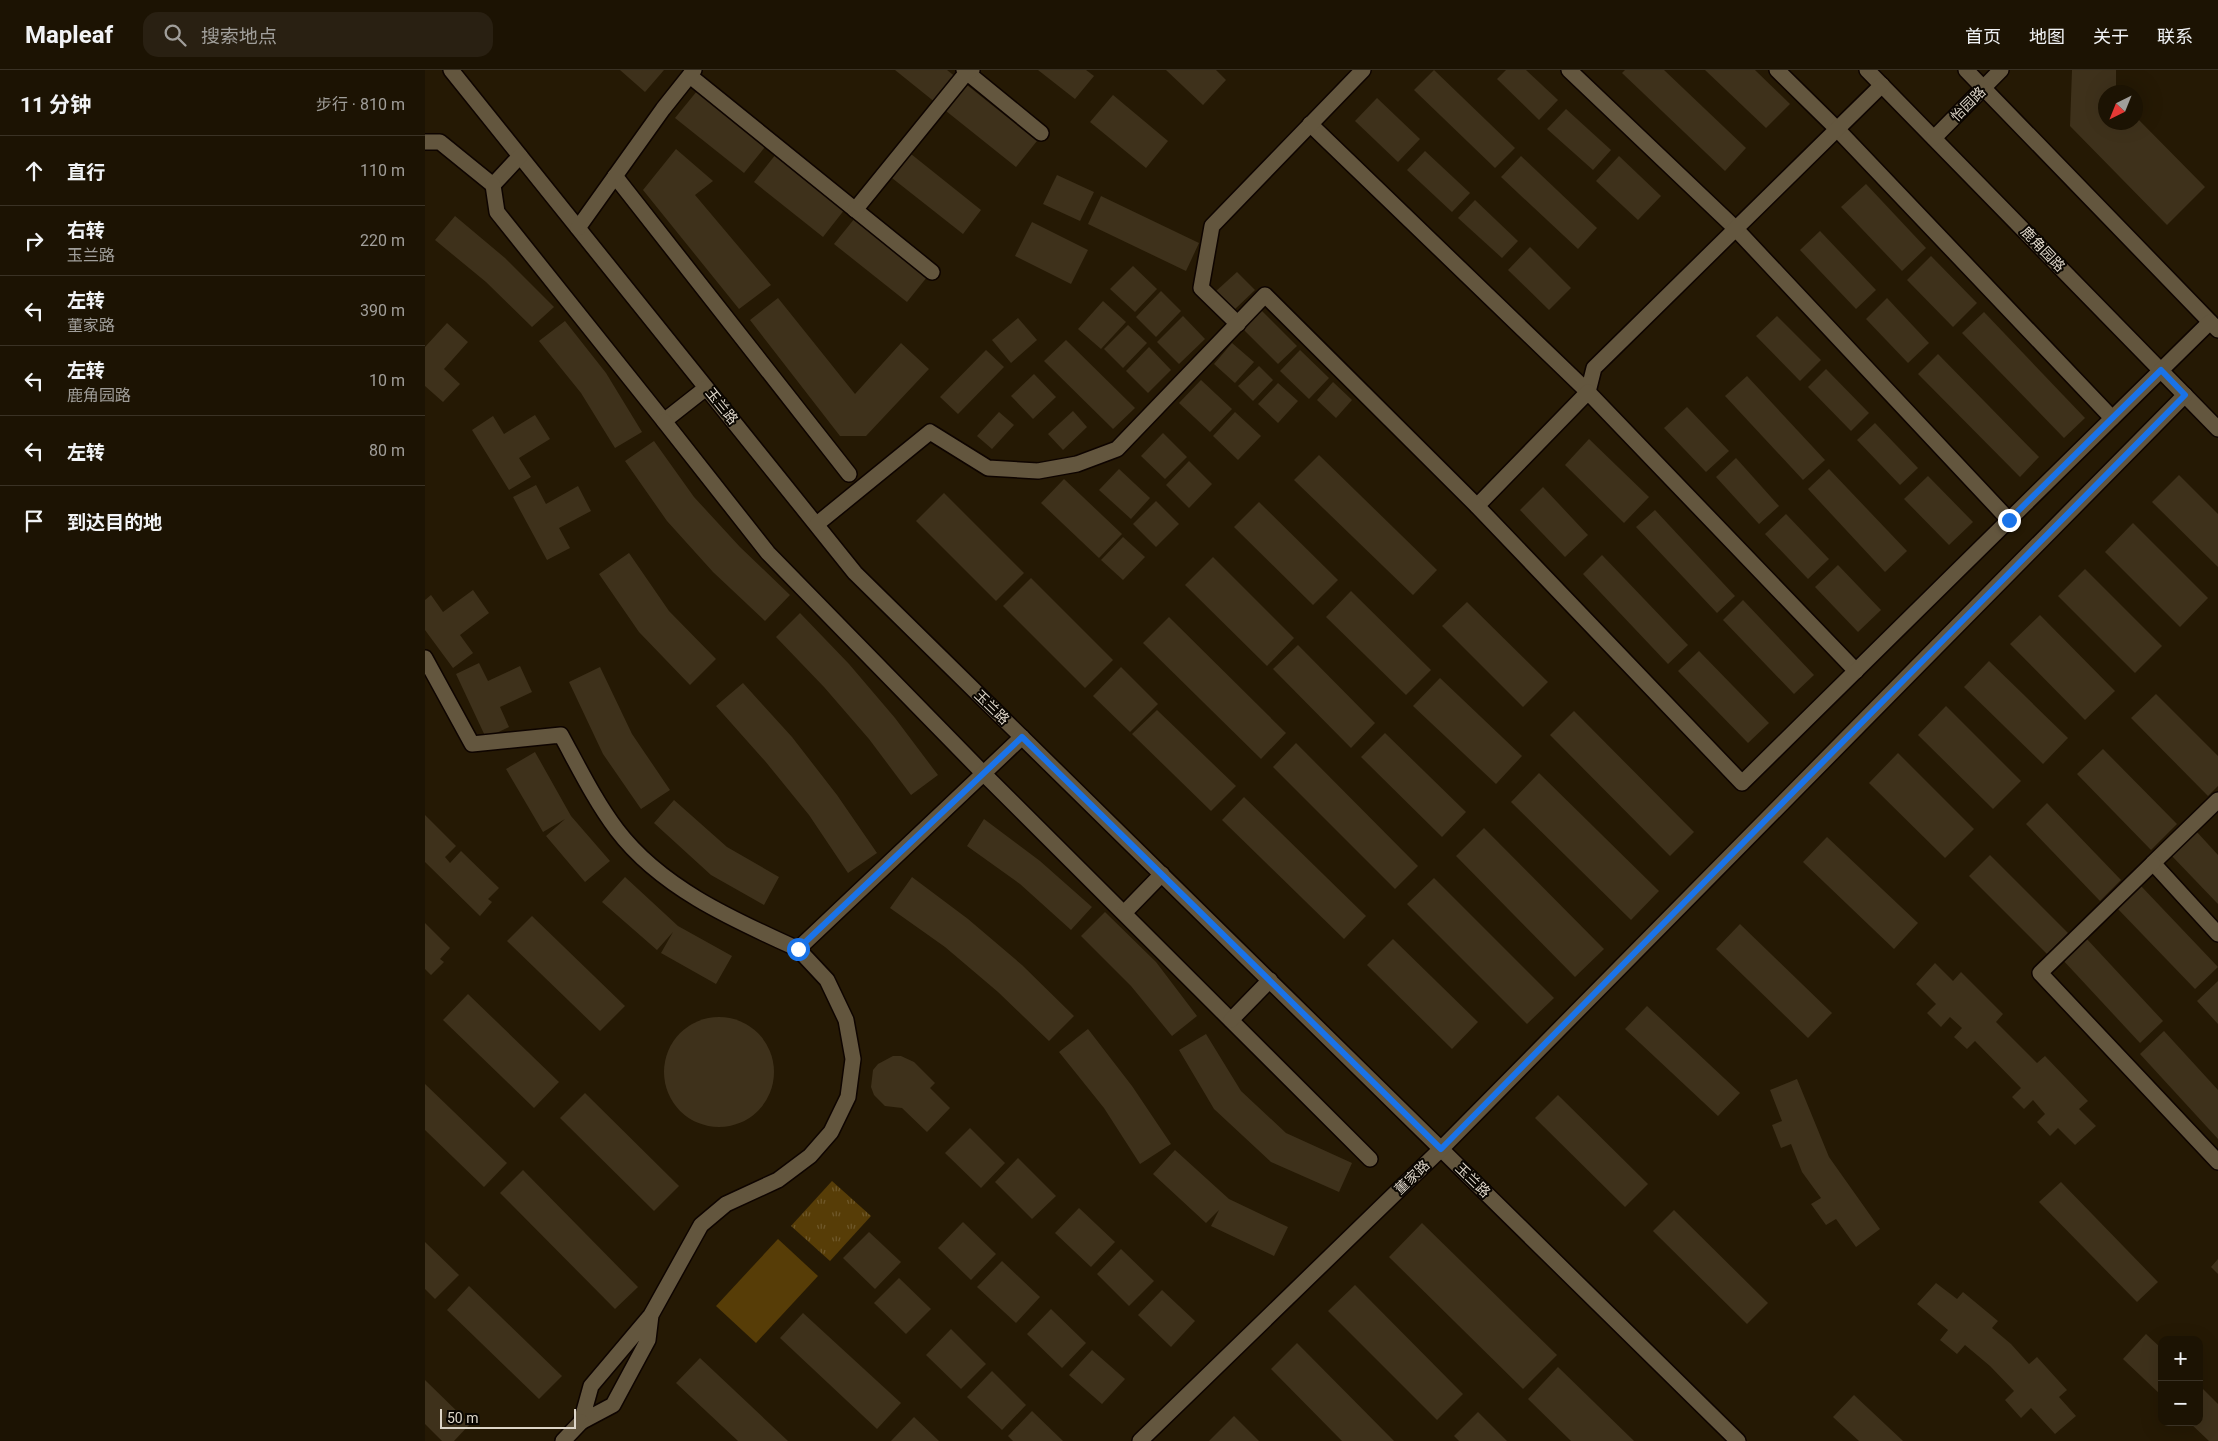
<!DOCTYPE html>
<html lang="zh">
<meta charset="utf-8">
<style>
:root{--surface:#1c1303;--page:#292012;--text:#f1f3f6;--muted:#a09e9a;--line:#3a3225}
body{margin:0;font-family:Roboto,"Noto Sans SC",sans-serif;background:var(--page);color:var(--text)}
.controls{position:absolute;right:15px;bottom:15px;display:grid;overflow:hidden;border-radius:10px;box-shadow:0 5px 20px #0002}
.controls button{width:45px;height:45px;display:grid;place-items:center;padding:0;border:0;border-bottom:1px solid var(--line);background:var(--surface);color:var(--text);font:25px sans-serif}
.compass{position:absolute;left:1673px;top:15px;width:45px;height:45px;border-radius:50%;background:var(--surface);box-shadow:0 5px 20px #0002;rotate:223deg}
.scale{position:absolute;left:15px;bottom:12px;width:136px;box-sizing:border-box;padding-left:5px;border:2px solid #ddd5c8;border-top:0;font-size:14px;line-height:18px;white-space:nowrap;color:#ddd5c8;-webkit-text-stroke:4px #0a0601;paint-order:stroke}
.stop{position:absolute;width:15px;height:15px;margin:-11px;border:4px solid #1a73e8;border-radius:50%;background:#fff}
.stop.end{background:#1a73e8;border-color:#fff;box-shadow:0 1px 5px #0008}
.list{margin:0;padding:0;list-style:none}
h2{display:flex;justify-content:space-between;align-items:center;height:65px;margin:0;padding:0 20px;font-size:21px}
h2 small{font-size:16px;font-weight:400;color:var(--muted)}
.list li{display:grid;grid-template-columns:32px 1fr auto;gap:15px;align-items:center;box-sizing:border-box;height:70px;padding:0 20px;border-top:1px solid var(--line)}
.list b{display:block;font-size:19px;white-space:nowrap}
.list p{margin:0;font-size:16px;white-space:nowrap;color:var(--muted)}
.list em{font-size:16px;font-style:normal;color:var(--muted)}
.icon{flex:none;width:28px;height:28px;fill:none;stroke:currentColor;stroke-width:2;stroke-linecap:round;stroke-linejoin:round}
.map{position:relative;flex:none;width:1793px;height:1371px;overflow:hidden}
header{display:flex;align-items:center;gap:30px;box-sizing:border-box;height:70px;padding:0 25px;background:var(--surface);border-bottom:1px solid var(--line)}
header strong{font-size:24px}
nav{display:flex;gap:28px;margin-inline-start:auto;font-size:18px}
.search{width:350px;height:45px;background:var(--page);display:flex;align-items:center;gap:12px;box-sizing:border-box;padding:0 18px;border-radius:15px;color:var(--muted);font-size:19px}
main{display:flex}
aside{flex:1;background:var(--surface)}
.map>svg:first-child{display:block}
</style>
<header>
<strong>Mapleaf</strong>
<div class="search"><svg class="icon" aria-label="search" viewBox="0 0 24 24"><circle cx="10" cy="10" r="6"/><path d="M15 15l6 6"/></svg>搜索地点</div>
<nav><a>首页</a><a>地图</a><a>关于</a><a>联系</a></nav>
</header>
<main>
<aside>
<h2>11 分钟<small>步行 · 810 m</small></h2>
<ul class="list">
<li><svg class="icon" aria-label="ahead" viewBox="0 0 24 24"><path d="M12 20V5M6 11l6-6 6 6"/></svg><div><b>直行</b></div><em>110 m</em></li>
<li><svg class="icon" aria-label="right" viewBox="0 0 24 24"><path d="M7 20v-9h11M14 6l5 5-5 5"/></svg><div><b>右转</b><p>玉兰路</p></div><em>220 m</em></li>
<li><svg class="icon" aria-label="left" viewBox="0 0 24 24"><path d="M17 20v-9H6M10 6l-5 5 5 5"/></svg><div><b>左转</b><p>董家路</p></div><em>390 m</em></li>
<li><svg class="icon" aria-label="left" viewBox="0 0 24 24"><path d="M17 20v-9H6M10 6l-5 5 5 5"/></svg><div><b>左转</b><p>鹿角园路</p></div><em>10 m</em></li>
<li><svg class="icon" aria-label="left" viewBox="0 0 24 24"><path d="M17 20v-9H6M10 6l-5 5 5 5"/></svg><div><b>左转</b></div><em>80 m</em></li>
<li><svg class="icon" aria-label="arrive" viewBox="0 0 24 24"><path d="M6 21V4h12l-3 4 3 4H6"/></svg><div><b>到达目的地</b></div></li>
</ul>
</aside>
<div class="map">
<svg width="1793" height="1371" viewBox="0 0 1793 1371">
<defs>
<pattern id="park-tufts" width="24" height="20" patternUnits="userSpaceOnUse" patternTransform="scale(1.25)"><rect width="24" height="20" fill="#573d07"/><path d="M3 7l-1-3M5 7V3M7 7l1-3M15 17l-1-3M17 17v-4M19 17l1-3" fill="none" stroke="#6f582a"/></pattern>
</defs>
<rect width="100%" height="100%" fill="#251904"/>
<path fill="#573d07" d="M353,1169l40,37 -62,67 -40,-37z"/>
<path fill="url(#park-tufts)" d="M407,1111l39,35 -41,45 -39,-35z"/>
<g fill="#3e311b">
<path d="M195,0h44l-19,22z"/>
<path d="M470,0h52l10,8 -21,25z"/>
<path d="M613,0h48l8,6 -19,23z"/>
<path d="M741,0h50l10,10 -23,25z"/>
<path d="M1009,0l81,78 -20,20 -81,-78z"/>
<path d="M1081,0h20l32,30 -19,20 -42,-41z"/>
<path d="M1200,0h39l82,78 -21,23 -103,-98z"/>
<path d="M1280,0h50l35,34 -24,24z"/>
<path d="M1647,0h44v22h-11v30h30v-6l70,71 -38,38 -97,-99z"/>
<path d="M542,15l70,56 -21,26 -70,-56z"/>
<path d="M272,21l68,56 -21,26 -69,-55z"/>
<path d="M688,25l55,46 -22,27 -56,-46z"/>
<path d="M952,28l43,41 -22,23 -43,-41z"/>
<path d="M1141,39l45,41 -18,20 -46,-41z"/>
<path d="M251,79l37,32 -18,14 76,90 -32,24 -96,-119z"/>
<path d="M1000,81l45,42 -18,19 -45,-42z"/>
<path d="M351,84l69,55 -22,28 -69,-55z"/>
<path d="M486,84l70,56 -18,24 -71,-56z"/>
<path d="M1096,86l76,72 -19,21 -77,-72z"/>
<path d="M1194,86l42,40 -23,24 -42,-39z"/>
<path d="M632,105l37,17 -14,29 -37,-17z"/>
<path d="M1441,114l60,64 -24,23 -61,-64z"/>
<path d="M676,126l98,47 -13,28 -98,-47z"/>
<path d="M1050,130l43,41 -16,17 -44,-40z"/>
<path d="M30,146l50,42 49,49 -22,20 -46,-45 -51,-42z"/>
<path d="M430,148l72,59 -20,25 -73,-58z"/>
<path d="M607,152l56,28 -17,34 -56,-28z"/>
<path d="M1395,161l56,59 -20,19 -56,-59z"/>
<path d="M1105,177l41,41 -22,22 -41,-40z"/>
<path d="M1506,186l46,47 -24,24 -46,-47z"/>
<path d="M708,196l24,23 -22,23 -25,-23z"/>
<path d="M812,202l18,18 -22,21 -18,-19z"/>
<path d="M736,221l20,20 -25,26 -20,-20z"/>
<path d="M353,228l77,96 46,-51 28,26 -63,67h-26l-90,-116z"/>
<path d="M1462,228l42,45 -21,20 -42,-44z"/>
<path d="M678,231l23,21 -25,27 -23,-20z"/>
<path d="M835,239l37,37 -19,18 -37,-37z"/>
<path d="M1559,242l101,106 -21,20 -102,-105z"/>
<path d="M758,246l22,23 -26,25 -22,-22z"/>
<path d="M1352,246l44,44 -21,21 -44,-45z"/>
<path d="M593,248l19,22 -26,23 -19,-23z"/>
<path d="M140,251l41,52 36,59 -27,16 -34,-55 -42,-52z"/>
<path d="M22,253l21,19 -24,27 16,15 -17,18 -18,-16v-39z"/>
<path d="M703,255l19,18 -24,25 -19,-19z"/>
<path d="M641,270l69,68 -22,21 -69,-68z"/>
<path d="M807,273l22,19 -19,21 -21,-19z"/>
<path d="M724,277l22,23 -23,23 -22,-22z"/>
<path d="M561,280l18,17 -46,47 -18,-17z"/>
<path d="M875,280l29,28 -20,21 -29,-28z"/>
<path d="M1513,284l101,103 -19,20 -102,-103z"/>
<path d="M834,296l14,14 -20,21 -15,-15z"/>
<path d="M1401,299l43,44 -18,18 -43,-44z"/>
<path d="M609,304l22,23 -23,22 -22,-23z"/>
<path d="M1322,306l78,84 -22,20 -78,-84z"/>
<path d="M776,310l31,29 -22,23 -31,-29z"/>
<path d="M908,312l19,18 -16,18 -19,-18z"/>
<path d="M853,313l20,18 -20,22 -20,-19z"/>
<path d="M1262,337l42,44 -23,21 -42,-44z"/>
<path d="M648,341l14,16 -24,23 -15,-16z"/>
<path d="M574,342l15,13 -22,24 -15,-13z"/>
<path d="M810,342l26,24 -23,24 -25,-24z"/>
<path d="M110,345l15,24 -31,19 12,19 -22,13 -37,-60 21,-14 11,18z"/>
<path d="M1450,353l43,45 -18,17 -43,-45z"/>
<path d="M738,363l24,24 -22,22 -24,-23z"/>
<path d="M1164,369l60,58 -25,26 -59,-58z"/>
<path d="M229,371l40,56 46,50 50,48 -25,26 -52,-49 -46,-51 -42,-60z"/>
<path d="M894,385l118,115 -24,25 -119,-115z"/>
<path d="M1311,388l43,48 -20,18 -43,-47z"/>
<path d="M764,391l23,23 -23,24 -23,-23z"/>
<path d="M694,399l31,29 -19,21 -32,-29z"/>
<path d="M1404,399l78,82 -22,21 -77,-83z"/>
<path d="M1754,405l39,39v53l-66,-65z"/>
<path d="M1503,406l45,46 -24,23 -45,-46z"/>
<path d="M639,409l58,55 -23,24 -58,-55z"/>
<path d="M111,415l10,19 32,-18 13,25 -32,17 11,20 -23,12 -34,-63z"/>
<path d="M1118,417l45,48 -23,22 -45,-47z"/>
<path d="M519,423l80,80 -28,28 -80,-80z"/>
<path d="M731,431l23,23 -23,23 -23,-23z"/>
<path d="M834,432l79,78 -25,25 -79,-78z"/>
<path d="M1230,440l80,86 -18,17 -81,-86z"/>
<path d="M1361,444l43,45 -21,20 -43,-45z"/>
<path d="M1708,453l75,75 -28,29 -75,-75z"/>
<path d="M698,467l22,20 -22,23 -22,-20z"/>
<path d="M204,483l40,58 47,48 -26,26 -51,-53 -40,-58z"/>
<path d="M1177,485l86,90 -20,19 -85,-90z"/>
<path d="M788,487l81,81 -27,28 -82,-81z"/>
<path d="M1413,495l43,45 -23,22 -43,-45z"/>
<path d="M1660,499l77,77 -27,27 -77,-77z"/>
<path d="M606,508l82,82 -28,28 -82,-82z"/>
<path d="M48,520l16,23 -29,22 13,18 -20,15 -28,-38v-30l6,-5 12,17z"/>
<path d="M926,521l80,79 -25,25 -80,-78z"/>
<path d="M1318,530l71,75 -20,19 -71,-74z"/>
<path d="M1042,532l81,80 -25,25 -81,-81z"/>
<path d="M375,543l49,51 46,54 43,57 -27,20 -42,-56 -45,-52 -48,-50z"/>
<path d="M1615,545l75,76 -30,29 -75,-76z"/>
<path d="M744,547l117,116 -25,26 -118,-116z"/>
<path d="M873,575l77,78 -24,25 -78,-79z"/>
<path d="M1274,581l70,72 -21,20 -70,-72z"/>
<path d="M1564,591l79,77 -25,26 -79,-77z"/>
<path d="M54,593l9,18 32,-15 12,26 -32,15 9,20 -23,11 -30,-64z"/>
<path d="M175,597l32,67 38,56 -29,19 -38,-55 -34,-72z"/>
<path d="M696,597l37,37 -28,28 -37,-36z"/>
<path d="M1015,608l82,78 -26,28 -83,-78z"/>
<path d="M318,613l49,54 45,58 40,58 -29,20 -39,-58 -44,-54 -49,-55z"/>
<path d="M1731,624l62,62v30l-10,10 -77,-78z"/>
<path d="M1521,636l75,75 -28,28 -75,-74z"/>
<path d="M732,640l79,76 -25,25 -79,-77z"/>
<path d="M1149,641l120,121 -24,24 -120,-121z"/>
<path d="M960,663l81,79 -24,25 -81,-80z"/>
<path d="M871,673l122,123 -23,23 -122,-122z"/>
<path d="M1678,679l74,75 -26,26 -74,-76z"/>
<path d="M110,682l36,64 39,45 -25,21 -39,-46 19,-17 -22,13 -37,-63z"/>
<path d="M1473,683l76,76 -29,29 -76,-75z"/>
<path d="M1114,703l120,118 -28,29 -120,-118z"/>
<path d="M819,727l122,119 -22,23 -122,-119z"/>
<path d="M249,730l53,47 52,30 -15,28 -53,-30 -57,-52z"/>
<path d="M1622,733l74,77 -21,21 -74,-77z"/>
<path d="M0,745l31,31 -11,11 5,6 11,-12 38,37 -11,11 4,3 -12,14 -55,-54z"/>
<path d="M559,749l56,42 52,46 -21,23 -51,-46 -53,-38z"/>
<path d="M1059,758l120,121 -29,28 -119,-121z"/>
<path d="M1771,761l22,24v49l-47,-49z"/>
<path d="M1402,767l91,86 -24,26 -91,-87z"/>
<path d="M1565,785l78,78 -21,21 -78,-78z"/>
<path d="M200,807l53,49 54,30 -16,28 -55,-31 12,-21 -16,18 -55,-48z"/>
<path d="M487,807l56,42 54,46 52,51 -25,25 -51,-49 -53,-45 -55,-39z"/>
<path d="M1009,808l120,120 -27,26 -120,-120z"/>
<path d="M1716,816l77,81 -23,22 -78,-81z"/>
<path d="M680,842l51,50 41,54 -25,20 -41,-50 -50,-50z"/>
<path d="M107,846l93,90 -25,25 -93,-90z"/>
<path d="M0,853l25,25 -10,11 4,3 -13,13 -6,-6z"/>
<path d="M1315,854l92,89 -24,25 -92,-89z"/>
<path d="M1660,867l78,84 -23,22 -78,-84z"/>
<path d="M968,869l85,83 -26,27 -85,-84z"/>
<path d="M1510,893l18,18 8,-9 42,42 -7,8 41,41 8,-7 43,45 -9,8 17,17 -21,19 -17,-17 -8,8 -13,-14 8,-8 -12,-14 -9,9 -12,-12 9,-9 -46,-47 -8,8 -13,-12 8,-9 -12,-11 -9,10 -14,-14 9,-9 -20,-20z"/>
<path d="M1793,911v43l-21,-23z"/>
<path d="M43,924l91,88 -25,26 -91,-88z"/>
<path d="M1222,936l93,87 -22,23 -93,-87z"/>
<circle cx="294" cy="1002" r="55"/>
<path d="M663,959l44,57 39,58 -31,20 -36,-56 -45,-56z"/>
<path d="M1739,961l54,59v49l-78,-85z"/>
<path d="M781,964l35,57 45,42 66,30 -13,29 -68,-30 -57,-53 -35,-59z"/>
<path d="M468,986h8l13,6 21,21 -5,5 20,20 -23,24 -25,-24 -17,-2 -11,-11 -3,-8 2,-17 5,-6z"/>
<path d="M1372,1009l32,78 51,72 -24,18 -20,-28 -10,6 -15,-21 10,-6 -19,-26 -11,-28 -10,4 -9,-23 10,-4 -12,-31z"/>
<path d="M0,1014l82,79 -23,24 -59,-57z"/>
<path d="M160,1023l94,93 -25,25 -94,-93z"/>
<path d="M1133,1025l90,89 -23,23 -90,-89z"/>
<path d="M545,1058l35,35 -24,25 -36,-35z"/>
<path d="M750,1080l54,49 59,28 -14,29 -63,-30 8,-16 -13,13 -53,-49z"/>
<path d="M593,1088l38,38 -24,23 -37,-37z"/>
<path d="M98,1100l115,117 -23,22 -115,-116z"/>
<path d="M1636,1112l97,100 -21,20 -98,-100z"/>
<path d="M654,1138l36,34 -24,25 -36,-34z"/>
<path d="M1249,1140l94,93 -21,21 -94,-93z"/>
<path d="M538,1152l33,32 -25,26 -33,-32z"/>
<path d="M997,1153l135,132 -34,34 -134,-132z"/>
<path d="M444,1162l32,30 -26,27 -32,-31z"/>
<path d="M0,1172l34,33 -24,24 -10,-10z"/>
<path d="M696,1179l33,32 -25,25 -32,-32z"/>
<path d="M1793,1189v15l-7,-7z"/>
<path d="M577,1191l38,36 -24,26 -39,-36z"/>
<path d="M474,1208l32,31 -25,25 -32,-31z"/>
<path d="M1511,1213l21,16 6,-7 35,29 -6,7 19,16 18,20 8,-7 30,33 -8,7 17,19 -21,18 -24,-26 -10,10 -16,-18 9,-9 -24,-25 -25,-21 -8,9 -17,-14 8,-10 -31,-26z"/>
<path d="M930,1215l108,109 -26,26 -109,-109z"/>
<path d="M44,1216l93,90 -23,23 -92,-89z"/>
<path d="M737,1220l33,31 -24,26 -33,-32z"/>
<path d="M626,1239l35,34 -24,25 -35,-34z"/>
<path d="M378,1243l98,90 -24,26 -97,-91z"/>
<path d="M526,1259l35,35 -25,25 -35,-34z"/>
<path d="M1721,1264l16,15v47l-39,-37z"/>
<path d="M872,1273l97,98h-52l-71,-72z"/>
<path d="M667,1280l33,29 -23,25 -33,-29z"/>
<path d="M275,1288l88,83h-50l-62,-58z"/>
<path d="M1133,1297l76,74h-63l-43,-42z"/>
<path d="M567,1301l34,34 -24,25 -35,-33z"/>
<path d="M0,1310l45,44 -16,17h-12l-17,-17z"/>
<path d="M1774,1315l19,19v37h-9l-20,-19h10z"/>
<path d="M1429,1325l49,46h-44l-26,-24z"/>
<path d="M607,1341l31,30h-50l-5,-5z"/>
<path d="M1053,1342l29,29h-48l-5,-5z"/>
<path d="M809,1346l25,25h-50z"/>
<path d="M489,1347l25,24h-48z"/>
</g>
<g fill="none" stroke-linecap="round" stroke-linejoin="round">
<defs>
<g id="minor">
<path d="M26,0l404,503 883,868"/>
<path d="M539,0l77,63"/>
<path d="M1144,0l166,158 274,292"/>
<path d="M1352,0l60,59 275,289"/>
<path d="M1442,0l351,359"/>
<path d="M1541,0l252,260"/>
<path d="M265,6l242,196"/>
<path d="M885,54l278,268 6,-24 288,-283"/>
<path d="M1509,68l67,-68"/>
<path d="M0,72h15l53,43 27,-29"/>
<path d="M190,106l234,298"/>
<path d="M68,115l4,27 167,209 42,-33"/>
<path d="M430,140l112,-138 5,-2"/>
<path d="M153,158l85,-119 31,-39"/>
<path d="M813,254l-37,-36 11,-62 151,-156"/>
<path d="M239,351l104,132 215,220 387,386"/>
<path d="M1052,436l111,-114 268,279"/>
<path d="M392,454l113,-92 58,36 50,3 39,-7 40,-15 148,-154 212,211 265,277 468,-461"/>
<path d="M0,588l47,86 89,-9c17,31 34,66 56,95 44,58 117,90 181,119"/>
<path d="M1793,730l-65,63 65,71"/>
<path d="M1728,793l-113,110 178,189"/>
<path d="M699,843l38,-39"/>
<path d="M806,950l39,-40"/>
<path d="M226,1245l-3,25 -35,65 -32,17 10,-36 60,-71 50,-90 25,-21 52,-24 32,-24 21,-24 17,-35 5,-38 -7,-39 -19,-40 -29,-31 224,-212"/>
<path d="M138,1371l18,-19"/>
<path d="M715,1371l301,-292 744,-754"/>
</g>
</defs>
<use href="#minor" stroke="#0e0400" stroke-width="18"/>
<use href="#minor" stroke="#63563e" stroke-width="15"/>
</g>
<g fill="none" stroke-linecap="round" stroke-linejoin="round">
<path stroke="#1a73e8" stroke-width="6" d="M373,879l224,-212 419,412 744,-754 -24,-25 -152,150"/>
</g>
<g text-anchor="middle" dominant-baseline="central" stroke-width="4" stroke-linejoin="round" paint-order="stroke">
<g font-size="14" fill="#ddd5c8" stroke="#0a0601">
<text transform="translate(1543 34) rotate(-45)">怡园路</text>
<text transform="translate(1618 179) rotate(46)">鹿角园路</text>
<text transform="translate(297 336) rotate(51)">玉兰路</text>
<text transform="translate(567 637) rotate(44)">玉兰路</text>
<text transform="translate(987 1107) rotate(-44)">董家路</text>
<text transform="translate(1048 1110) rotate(44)">玉兰路</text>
</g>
</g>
</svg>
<div class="controls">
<button>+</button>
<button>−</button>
</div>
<svg class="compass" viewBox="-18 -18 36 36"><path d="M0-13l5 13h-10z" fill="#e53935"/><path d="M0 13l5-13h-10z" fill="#a09e9a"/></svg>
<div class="scale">50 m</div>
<div class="stop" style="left:373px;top:879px"></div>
<div class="stop end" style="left:1584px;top:450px"></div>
</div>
</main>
